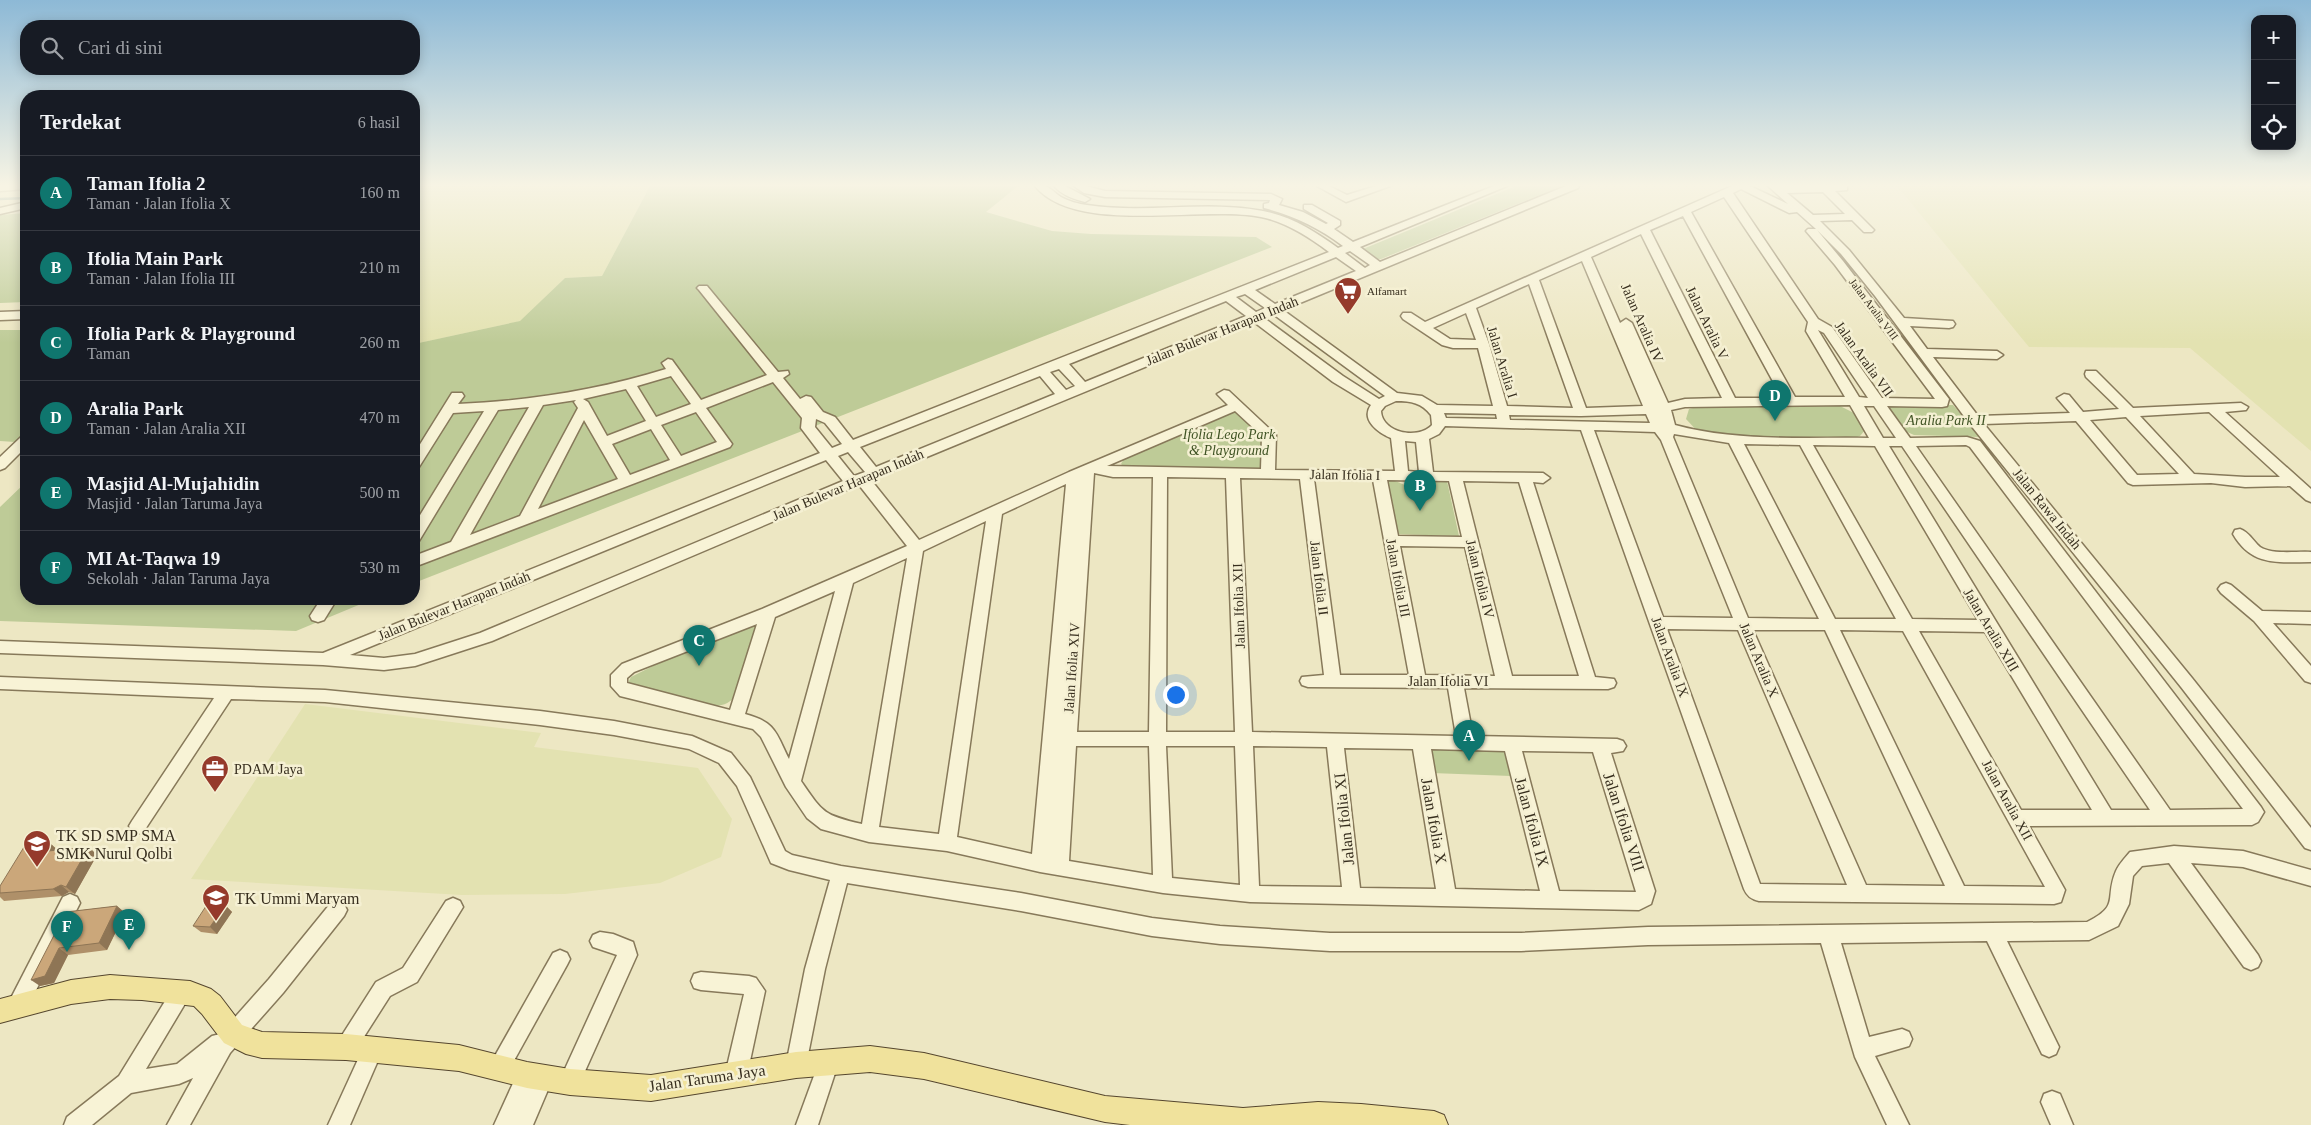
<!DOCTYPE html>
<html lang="id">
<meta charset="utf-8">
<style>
:root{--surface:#171b24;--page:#242831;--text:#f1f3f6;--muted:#9ea1a6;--line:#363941;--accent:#0f766e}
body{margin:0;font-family:"Times New Roman",serif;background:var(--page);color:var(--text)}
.controls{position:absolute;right:15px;top:15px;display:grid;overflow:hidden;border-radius:10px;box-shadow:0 2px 12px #0003}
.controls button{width:45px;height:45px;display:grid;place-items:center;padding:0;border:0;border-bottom:1px solid var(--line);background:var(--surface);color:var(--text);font:25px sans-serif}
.you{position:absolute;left:1175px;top:694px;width:18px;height:18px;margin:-12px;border:4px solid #fff;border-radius:50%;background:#1a73e8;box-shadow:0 0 0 8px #1a73e833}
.badge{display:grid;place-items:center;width:32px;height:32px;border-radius:50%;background:var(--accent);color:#fff;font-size:16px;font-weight:700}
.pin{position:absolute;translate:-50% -41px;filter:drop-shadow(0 1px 2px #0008)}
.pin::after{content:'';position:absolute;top:26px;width:18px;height:15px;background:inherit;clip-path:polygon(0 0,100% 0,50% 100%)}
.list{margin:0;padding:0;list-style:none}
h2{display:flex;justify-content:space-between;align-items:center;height:65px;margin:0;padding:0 20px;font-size:21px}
h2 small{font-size:16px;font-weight:400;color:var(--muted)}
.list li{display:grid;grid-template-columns:32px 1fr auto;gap:15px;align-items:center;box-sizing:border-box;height:75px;padding:0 20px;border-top:1px solid var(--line)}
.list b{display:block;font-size:19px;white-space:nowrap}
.list p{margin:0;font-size:16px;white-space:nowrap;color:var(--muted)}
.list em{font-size:16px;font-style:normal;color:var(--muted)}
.icon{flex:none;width:28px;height:28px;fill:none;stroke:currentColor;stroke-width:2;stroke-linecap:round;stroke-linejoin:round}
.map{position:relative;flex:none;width:2311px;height:1125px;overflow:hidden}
.search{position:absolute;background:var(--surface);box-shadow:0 2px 12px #0003;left:20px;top:20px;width:400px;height:55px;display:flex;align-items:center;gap:12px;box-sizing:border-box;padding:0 18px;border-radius:20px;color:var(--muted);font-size:19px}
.panel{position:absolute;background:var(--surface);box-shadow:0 2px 12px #0003;left:20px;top:90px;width:400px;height:515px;border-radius:20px}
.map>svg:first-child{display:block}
</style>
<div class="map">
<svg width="2311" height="1125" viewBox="0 0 2311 1125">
<rect width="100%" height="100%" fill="#ede7c3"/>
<g fill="#e3e2b1">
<path d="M414,186h236l-48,90 -37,2 -44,43 -107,23z"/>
<path d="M1895,186h416v265l-121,-103 -161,-1 -127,-155z"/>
<path d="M305,704l236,29 -7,14 164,21 34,51 -11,38 -61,26 -95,11 -103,1 -271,-16z"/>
</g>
<g fill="#becb97">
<path d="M650,186h368l-32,26 66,19 39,3 165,3 16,10 -858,336v-239l106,-23 45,-43 37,-2z"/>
<path d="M1516,186h46l-181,73h-4l-14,-10z"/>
<path d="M26,213v89l-26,1v-88z"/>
<path d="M0,330h26v101l-11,11 -15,-1z"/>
<path d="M1834,403l22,11 9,16 -5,6 -8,3h-129l-23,-5 -14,-15 3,-10 12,-3z"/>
<path d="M1893,405h60l27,32 -66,-2 -9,-4 -19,-21z"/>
<path d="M1236,410l25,22 2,36h-138l-4,-4 4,-7z"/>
<path d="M1381,479c21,0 24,12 48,8l4,-6h14l12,55 -67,-2z"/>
<path d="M26,482v117h347l-77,32 -296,-10v-114z"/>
<path d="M755,624l2,6 -22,67c-7,7 -13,9 -24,9l-72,-17 -11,-6 3,-6 44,-22z"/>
<path d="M1428,747l77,1 6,28 -79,-3z"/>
</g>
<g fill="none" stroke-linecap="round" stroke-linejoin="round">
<path stroke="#6c8e8b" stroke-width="2.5" d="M0,199l26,-1"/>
<defs>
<g id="minor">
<path d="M0,186h26v3l-26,2z"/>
<path d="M1035,186c14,-2 15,4 26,11 7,4 18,7 26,8 58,9 118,-5 176,6 28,5 53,21 75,37l5,-2c-25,-19 -49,-30 -79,-38v-4l5,-1 1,-3 -165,-3 -21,-4 -10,-7h12l19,5 166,3 11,5 -3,6 24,7 23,12 2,-1 -24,-14v-4h8l28,16v4l-6,4 19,13 141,-56h13l-147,61 20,15 186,-76h13l-1,2 -295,122 114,83 25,3 15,9 56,1 -15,-58h-25l-11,-3 -39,-26 -2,-3 2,-3h8l14,9 307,-136h18l38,18 -20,-18h79v4l-12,1 39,39 -2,2h-8l-12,-12 -32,1 29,29 55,68 49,3 2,3 -2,3 -4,1 -39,-2 17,23 70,2 6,4 -6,4 -64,-2 45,59 92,-3 -13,-15 7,-4 5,1 14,17 36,-3 -33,-32 -1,-3 1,-3h10l37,37 108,-5 7,4 -2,3 -21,2 86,77v13l-5,-2 -16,-14 -45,1 -34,-4 -78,2 -5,-2 -52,-62 -92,3 208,254 119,150v22l-6,-2 -124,-161 -212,-264 -94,-127 -34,-42 -24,-24 26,31 106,138 -2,7 -5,1 -55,-1 23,32 57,-1 13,4 281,366 3,5 -6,10 -6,3 -223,1 36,64 -4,12 -7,2 -295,-3c-8,-2 -12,-5 -15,-12l-163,-459 -136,-4 -6,8 -10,5 4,33 110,1 7,5 -7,5 -10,-1 62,195 19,2 2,4 -2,4 -6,2 -144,-1 9,48 144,3 6,2 3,5 -3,5 -12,2 44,138 -4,13 -12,6 -389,-8 -87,-9 -123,-21 -93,-21 -78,-9 -48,-13 -14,-11 -21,-31 -25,-50 -8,-8 -133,-33 -9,-10v-11l11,-11 140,-55 145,-63 -48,-61 -367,156 -77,25 -31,4 -61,-5 -323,-12v-12l323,12 497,-200 -19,-25 1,-10 -29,-36 -67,26 26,36 -2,3 -316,120v-11l37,-14 78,-135 -31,3 -79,131 -5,1v-17l70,-114 -31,2 -34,54 -5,1v-14l38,-61h10l2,3 -6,8c71,-3 140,-14 208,-35l-4,-6 6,-4 4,1 29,40 66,-25 -68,-85 -2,-2 2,-2h8l71,86 10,-1 1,3 -6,4 17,21 6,-3 5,1 12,15 12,5 18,23 476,-188c-20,-15 -43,-30 -68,-35 -60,-12 -185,19 -226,-31zM1741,189l48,24 8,-1 19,17h-8l-2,2 29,34 100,134 -53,-1 -50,-71 -14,-8 -85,-126zM1823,192l22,22 -32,1 -26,-22zM1724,197l84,125 -2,9 39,66h-50l-104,-185zM1683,216l99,182h-47l-85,-168zM1641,234l81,164 -37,1 -17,4 -36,-80 -6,-4 -6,4 -29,-66zM1350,251l20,14 -5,3 -20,-15zM1336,257l20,14 -81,33 -20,-14zM1582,261l61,145 -57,2 -47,-128zM1529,284l44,124 -66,-2 -18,-62 -13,-36zM1245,294l20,14 -9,4 -20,-15zM1226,301l20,15 -161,66 -16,-18zM1466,313l10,27 -26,-1 -17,-11zM1273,314l112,82 -6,3 -36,-23 -79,-58zM1254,322l79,60 38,23c-11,15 8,28 20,33l4,33 -120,-1 1,-35 -47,-44 -5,-1 -7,4 11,11 -159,67 -150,68 -48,-60zM1818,330l6,3 44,65 -9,-1zM1059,369l16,17 -9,4 -16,-18zM671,376l20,28 -35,13 -19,-31zM1040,376l15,18 -179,73 -16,-20zM626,389l20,32 -39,15 -19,-34 -5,-3zM576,400l-2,2 4,6 -58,108 -50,19 73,-130zM1396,401c15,0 26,2 35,14l1,10c-14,15 -50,8 -51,-14l4,-5zM1850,405l19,33c-64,-1 -131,4 -194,-13l-4,-15 14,-3zM1864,406h10l22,32h-13zM1235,411l27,25 -1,33 -154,-3zM696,412l21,30 -36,14 -20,-31zM2209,412l71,65h-35l-51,-3 -54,-58zM1444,413l52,1 1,5 -51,-1zM1646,414l4,9 -140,-3 -1,-5 72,1zM2126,417l53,57 -42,1 -47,-55zM816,419l9,4 17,21 -10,4 -17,-21zM584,420l34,59 -80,30zM651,429l19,31 -40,15 -18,-31zM1594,430l61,2 6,8 72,178 -70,-1zM1674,434l55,9 90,176 -71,-1 -75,-181zM1405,441l11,1 3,30 -11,-1zM1744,444l56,1 96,174h-61zM1813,445l62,1 103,174 -66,-1zM1966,445l4,2 273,362 -73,1 -254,-364zM1889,446h13l248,364h-39zM848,452l17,20 -11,4 -16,-20zM826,460l17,21 -363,152 -65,21 -31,4 -34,-3zM1094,473l19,4h40l-4,255h-72zM1167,477l59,1 9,254h-69zM1240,478l60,1 24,196 -22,2 -2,4 2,4 6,2 140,1 8,48 -204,-4zM1314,479l59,1 36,195h-69zM1387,480l62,1 13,56 -64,-1zM1463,481l56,1 60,194h-67zM1066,484l-34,370 -75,-17 45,-323zM986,521l-47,313 -60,-7 44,-276zM1400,546l65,1 30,129 -70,-1zM907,558l-45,266c-39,-9 -39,-11 -61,-43l52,-198zM835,591l-46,168c-13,-26 -13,-37 -44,-45l30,-97zM757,624l-27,86 -103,-27v-5l7,-6zM1667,629l71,1 109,255 -87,-1zM1753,630h72l120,256 -79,-1zM1840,630l63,1 142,256 -81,-1zM1919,631l66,1 107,178h-71zM1076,746h73l4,129 -84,-14zM1166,746h69l5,139 -68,-7zM1253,746l74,1 15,140 -83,-1zM1344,748l69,1 23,140 -76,-1zM1431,749l74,2 35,140 -85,-2zM1522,751l71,1 43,140 -77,-1z"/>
<path d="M1054,186h11l25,13 -5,3c-12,-3 -23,-7 -31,-16z"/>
<path d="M1317,186h12l18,9 29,-9h14l-44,16z"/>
<path d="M26,202v6l-26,6v-6z"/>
<path d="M26,311v8l-26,1v-8z"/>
<path d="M26,436v11l-21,21 -5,2v-13l21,-20z"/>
<path d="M2240,529c9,3 13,12 20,18 13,8 36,4 51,5v10c-33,0 -59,5 -78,-28l2,-4z"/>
<path d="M2226,583l5,2 31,26 49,1v12l-38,-1 38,43v17l-6,-2 -51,-60 -33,-28 -3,-4 3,-4z"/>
<path d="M321,599h16l-13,21 -6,2 -6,-2 -2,-4z"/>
<path d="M0,677l325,13 215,21 74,10 78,15 39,17 19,24 35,74 7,4 49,11 180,27 131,25 68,8 110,7h191l127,-6 439,-5c34,-17 17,-23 29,-51 3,-7 9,-13 14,-19l44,-6 69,5 68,19v16l-68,-19 -52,-4 67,92 3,6 -3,6 -7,3 -7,-3 -75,-104 -27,3 -9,10 -4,28 -11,22 -29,14 -82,1 52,106 -3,7 -7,3 -7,-3 -55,-113 -146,2 28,94 33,-8 7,3 3,7 -3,7 -34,10 34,69h-22l-32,-68 -34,-114 -173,2 -127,6h-191l-110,-7 -68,-8 -131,-25 -174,-28 -22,86 -19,96 -3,7 -7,3 -7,-3 -3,-7 19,-96 25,-89 -41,-10 -18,-7 -34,-77 -18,-23 -30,-14 -75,-14 -74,-10 -215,-23 -94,-3 -87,132 -6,3 -6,-3 -3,-5 3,-5 82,-123 -214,-9z"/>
<path d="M70,894l7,3 3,6 -56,111 -7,3 -7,-3 -3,-7 3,-7 53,-103z"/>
<path d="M453,898l7,3 3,6 -46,75 -27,14 -37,58 -7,3 -7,-3 -3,-7 3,-7 37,-58 27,-14 43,-67z"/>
<path d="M337,901l7,3 3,6 -3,6 -61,77 -53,60 -40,72h-23l26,-47 -14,6 -48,9 -39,32h-28l3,-8 52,-41 56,-91 7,-2 7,2 3,7 -46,77 31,-5 35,-28 8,-2 49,-55 61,-75z"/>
<path d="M600,932l13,2 20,8 4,13 -60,134 -7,4 -7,-4 -4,-7 58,-127 -24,-8 -3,-6 3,-6z"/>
<path d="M560,950l7,3 3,6 -3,6 -61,110 -7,3 -7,-3 -3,-7 3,-7 61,-108z"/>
<path d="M701,972l48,4 7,2 9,13 -18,84 -4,7 -7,3 -7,-3 -4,-7 19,-81 -43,-4 -7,-2 -3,-7 3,-7z"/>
<path d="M373,1039l7,3 3,7 -33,76h-22l38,-83z"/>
<path d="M829,1051l7,3 3,7 -21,64h-22l26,-71z"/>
<path d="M527,1065l9,5 6,-2 7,3 4,7 -20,47h-39l26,-57z"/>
<path d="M2052,1091l8,3 13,31h-22l-10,-23 3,-8z"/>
</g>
<path id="major" d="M110,975l80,6 21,8 9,7 22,29 20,7 84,2 113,11 68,17 43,7 81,6 145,-23 74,-6 54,7 181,43 138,12 75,-6 43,2 73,7 10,4 4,10h-318l-25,-3 -181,-43 -54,-7 -74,6 -145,23 -81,-6 -43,-7 -68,-17 -113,-11 -84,-2 -16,-4 -22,-11 -22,-29 -8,-8 -52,-6 -32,-1 -39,5 -71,19v-24l71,-19z"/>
</defs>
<use href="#minor" stroke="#87795a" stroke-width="3"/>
<use href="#major" stroke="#55462e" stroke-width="2"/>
<use href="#minor" fill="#f8f3d6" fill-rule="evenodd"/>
<use href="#major" fill="#f0e29c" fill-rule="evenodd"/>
</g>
<g fill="#af9069">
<path d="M52,845l5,5 40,5 -22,39 -6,-2 -7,4 -58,5 -4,-4v-11z"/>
<path d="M225,905l7,7 -15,22 -16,-2 -8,-6z"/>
<path d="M117,906l8,7 -18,37 -39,5 -14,28 -14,3 26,-74z"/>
</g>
<g fill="#8e7555">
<path d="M52,845l8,7 -12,-1z"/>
<path d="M89,847l8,8 -22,39 -9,-7z"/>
<path d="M61,885l8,7 -7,4 -9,-7z"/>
<path d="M225,905l7,7 -15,22 -7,-7z"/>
<path d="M117,906l8,7 -18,37 -8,-7z"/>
<path d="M59,948l9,7 -14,28 -14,3 -9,-6z"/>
</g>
<g fill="#cba77a" stroke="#8e7555">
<path d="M52,845l-4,6 41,-4 -23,40 -5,-2 -8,4 -53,4v-7l24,-39z"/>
<path d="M208,903l17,2 -15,22 -17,-1z"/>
<path d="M117,906l-18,37 -40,5 -14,28 -14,4 35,-68z"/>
</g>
<linearGradient id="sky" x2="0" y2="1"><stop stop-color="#8db9d6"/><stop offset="0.54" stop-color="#f7f4e4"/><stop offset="1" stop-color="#f7f4e4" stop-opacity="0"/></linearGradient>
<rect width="2311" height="343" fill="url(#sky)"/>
<defs>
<symbol id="supermarket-pin" viewBox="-11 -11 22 30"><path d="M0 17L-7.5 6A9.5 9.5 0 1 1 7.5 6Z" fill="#953a2b" stroke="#f5f0d3"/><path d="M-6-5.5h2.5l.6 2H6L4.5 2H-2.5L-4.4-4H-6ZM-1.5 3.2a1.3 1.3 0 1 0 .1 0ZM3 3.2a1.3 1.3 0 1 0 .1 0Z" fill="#fff"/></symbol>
<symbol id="office-pin" viewBox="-11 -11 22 30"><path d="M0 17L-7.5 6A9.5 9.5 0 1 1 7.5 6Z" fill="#953a2b" stroke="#f5f0d3"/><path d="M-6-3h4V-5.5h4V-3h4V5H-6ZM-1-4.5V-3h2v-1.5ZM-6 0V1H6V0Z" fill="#fff"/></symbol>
<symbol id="school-pin" viewBox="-11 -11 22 30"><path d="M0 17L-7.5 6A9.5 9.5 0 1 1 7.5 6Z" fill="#953a2b" stroke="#f5f0d3"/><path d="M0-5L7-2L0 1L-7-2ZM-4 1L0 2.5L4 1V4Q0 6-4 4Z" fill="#fff"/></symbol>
</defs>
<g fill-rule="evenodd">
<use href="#supermarket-pin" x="1332" y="275" width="32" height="43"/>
<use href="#office-pin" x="199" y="753" width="32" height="43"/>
<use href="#school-pin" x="21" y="828" width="32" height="43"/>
<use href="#school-pin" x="200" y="882" width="32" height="43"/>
</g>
<g text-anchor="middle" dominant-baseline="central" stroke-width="5" stroke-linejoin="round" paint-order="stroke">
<g font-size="11" fill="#372e1e" stroke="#f5f0d3" text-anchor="start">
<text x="1367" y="291">Alfamart</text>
</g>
<g font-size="11" fill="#372e1e" stroke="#f5f0d3">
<text transform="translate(1874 309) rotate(53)">Jalan Aralia VIII</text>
</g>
<g font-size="14" fill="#372e1e" stroke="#f5f0d3">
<text transform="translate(1642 323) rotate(66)">Jalan Aralia IV</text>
<text transform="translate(1707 323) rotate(64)">Jalan Aralia V</text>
<text transform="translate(1222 331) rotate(-22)">Jalan Bulevar Harapan Indah</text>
<text transform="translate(1864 359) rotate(54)">Jalan Aralia VII</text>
<text transform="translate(1502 362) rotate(73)">Jalan Aralia I</text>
<text transform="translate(1345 475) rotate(1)">Jalan Ifolia I</text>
<text transform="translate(848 485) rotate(-23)">Jalan Bulevar Harapan Indah</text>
<text transform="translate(2047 509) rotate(51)">Jalan Rawa Indah</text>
<text transform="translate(1319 578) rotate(83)">Jalan Ifolia II</text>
<text transform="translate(1398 578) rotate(79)">Jalan Ifolia III</text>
<text transform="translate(1480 579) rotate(76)">Jalan Ifolia IV</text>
<text transform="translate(454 606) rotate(-22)">Jalan Bulevar Harapan Indah</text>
<text transform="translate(1239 606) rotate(-92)">Jalan Ifolia XII</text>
<text transform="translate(1991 630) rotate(59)">Jalan Aralia XIII</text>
<text transform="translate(1670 657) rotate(70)">Jalan Aralia IX</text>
<text transform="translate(1759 660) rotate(67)">Jalan Aralia X</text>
<text transform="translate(1072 668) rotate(-86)">Jalan Ifolia XIV</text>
<text x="1448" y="681">Jalan Ifolia VI</text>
<text transform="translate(2007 800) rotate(61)">Jalan Aralia XII</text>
</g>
<g font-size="14" font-style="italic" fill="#415425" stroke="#f5f0d3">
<text x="1946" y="420">Aralia Park II</text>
<text x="1229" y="434">Ifolia Lego Park<tspan x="1229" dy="16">&amp; Playground</tspan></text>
</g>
<g font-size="14" fill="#372e1e" stroke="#f5f0d3" text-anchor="start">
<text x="234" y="769">PDAM Jaya</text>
</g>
<g font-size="16" fill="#372e1e" stroke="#f5f0d3">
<text transform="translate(1344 819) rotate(-96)">Jalan Ifolia XI</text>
<text transform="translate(1434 821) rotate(80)">Jalan Ifolia X</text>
<text transform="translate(1532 822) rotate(75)">Jalan Ifolia IX</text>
<text transform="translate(1624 822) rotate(72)">Jalan Ifolia VIII</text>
<text transform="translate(707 1078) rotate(-8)">Jalan Taruma Jaya</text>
</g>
<g font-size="16" fill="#372e1e" stroke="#f5f0d3" text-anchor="start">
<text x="56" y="835">TK SD SMP SMA<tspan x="56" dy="18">SMK Nurul Qolbi</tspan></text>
<text x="235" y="898">TK Ummi Maryam</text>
</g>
</g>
</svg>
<div class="controls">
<button>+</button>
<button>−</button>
<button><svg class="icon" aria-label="locate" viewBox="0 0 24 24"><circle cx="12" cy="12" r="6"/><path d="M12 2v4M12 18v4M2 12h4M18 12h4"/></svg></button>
</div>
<div class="you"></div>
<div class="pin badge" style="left:1469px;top:761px">A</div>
<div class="pin badge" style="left:1420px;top:511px">B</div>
<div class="pin badge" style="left:699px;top:666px">C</div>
<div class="pin badge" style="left:1775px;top:421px">D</div>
<div class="pin badge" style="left:129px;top:950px">E</div>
<div class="pin badge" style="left:67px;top:952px">F</div>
<div class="search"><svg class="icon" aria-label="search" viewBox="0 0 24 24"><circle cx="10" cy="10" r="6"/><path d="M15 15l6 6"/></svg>Cari di sini</div>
<section class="panel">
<h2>Terdekat<small>6 hasil</small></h2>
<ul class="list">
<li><span class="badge">A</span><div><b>Taman Ifolia 2</b><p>Taman · Jalan Ifolia X</p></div><em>160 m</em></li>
<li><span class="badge">B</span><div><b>Ifolia Main Park</b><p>Taman · Jalan Ifolia III</p></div><em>210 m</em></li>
<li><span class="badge">C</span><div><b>Ifolia Park &amp; Playground</b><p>Taman</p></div><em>260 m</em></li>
<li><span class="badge">D</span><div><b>Aralia Park</b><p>Taman · Jalan Aralia XII</p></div><em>470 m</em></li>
<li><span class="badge">E</span><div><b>Masjid Al-Mujahidin</b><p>Masjid · Jalan Taruma Jaya</p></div><em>500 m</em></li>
<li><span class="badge">F</span><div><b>MI At-Taqwa 19</b><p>Sekolah · Jalan Taruma Jaya</p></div><em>530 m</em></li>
</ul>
</section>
</div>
